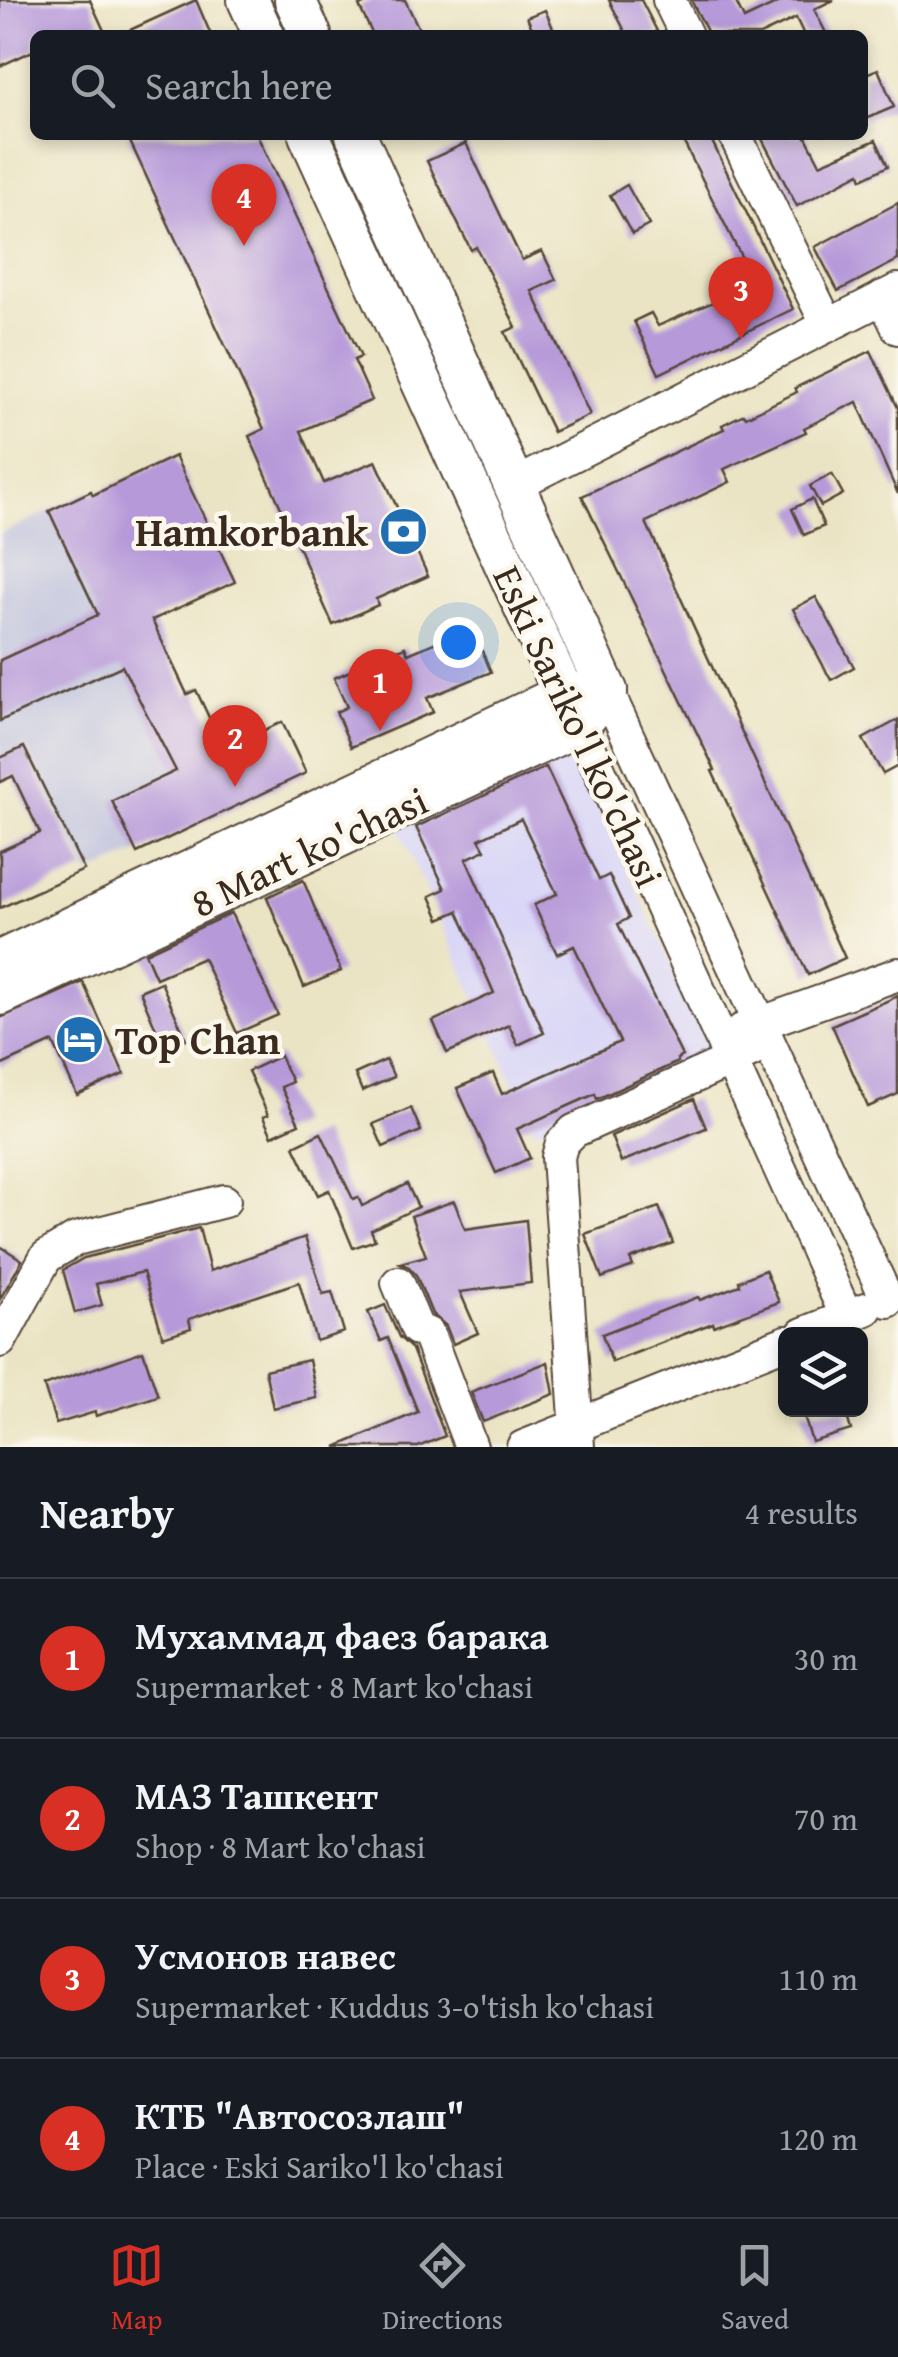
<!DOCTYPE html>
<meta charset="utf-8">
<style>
:root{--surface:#171b24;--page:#242831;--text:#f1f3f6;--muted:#9ea1a6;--line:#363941;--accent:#d93025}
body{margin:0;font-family:"Gentium Book Plus",serif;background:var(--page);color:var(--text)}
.controls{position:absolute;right:30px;bottom:30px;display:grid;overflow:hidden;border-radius:15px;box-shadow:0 5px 15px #0003}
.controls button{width:90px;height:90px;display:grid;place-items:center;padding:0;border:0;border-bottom:2px solid var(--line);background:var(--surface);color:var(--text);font:50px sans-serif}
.you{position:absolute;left:458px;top:642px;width:35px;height:35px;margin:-25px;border:8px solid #fff;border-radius:50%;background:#1a73e8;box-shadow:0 0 0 15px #1a73e833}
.badge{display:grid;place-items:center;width:65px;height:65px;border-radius:50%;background:var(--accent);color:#fff;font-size:32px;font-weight:700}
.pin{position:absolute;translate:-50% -82px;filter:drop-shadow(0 2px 5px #0008)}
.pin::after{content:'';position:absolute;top:52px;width:35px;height:30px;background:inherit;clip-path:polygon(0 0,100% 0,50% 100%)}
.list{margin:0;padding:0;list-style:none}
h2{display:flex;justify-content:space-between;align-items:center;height:130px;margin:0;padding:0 40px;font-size:42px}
h2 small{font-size:32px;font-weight:400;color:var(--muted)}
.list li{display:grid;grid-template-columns:65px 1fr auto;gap:30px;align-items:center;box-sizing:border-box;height:160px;padding:0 40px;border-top:2px solid var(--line)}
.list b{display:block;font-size:38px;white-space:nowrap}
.list p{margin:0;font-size:32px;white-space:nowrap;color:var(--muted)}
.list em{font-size:32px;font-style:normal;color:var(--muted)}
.icon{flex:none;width:55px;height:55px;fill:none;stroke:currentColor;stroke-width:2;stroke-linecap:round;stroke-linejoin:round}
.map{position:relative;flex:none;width:898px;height:1447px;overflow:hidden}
.search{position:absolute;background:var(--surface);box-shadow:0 5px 15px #0003;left:30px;right:30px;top:30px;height:110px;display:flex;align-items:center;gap:25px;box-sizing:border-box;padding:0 35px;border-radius:15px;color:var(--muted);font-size:38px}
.sheet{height:770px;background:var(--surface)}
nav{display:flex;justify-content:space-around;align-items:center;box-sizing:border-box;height:140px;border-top:2px solid var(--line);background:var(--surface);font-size:28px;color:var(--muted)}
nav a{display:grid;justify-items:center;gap:5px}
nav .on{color:var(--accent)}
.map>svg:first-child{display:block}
</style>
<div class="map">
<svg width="898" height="1447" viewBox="0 0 898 1447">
<rect width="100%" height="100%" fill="#fbf7ec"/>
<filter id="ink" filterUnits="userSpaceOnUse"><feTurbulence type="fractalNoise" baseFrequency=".01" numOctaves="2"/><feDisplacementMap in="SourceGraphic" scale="20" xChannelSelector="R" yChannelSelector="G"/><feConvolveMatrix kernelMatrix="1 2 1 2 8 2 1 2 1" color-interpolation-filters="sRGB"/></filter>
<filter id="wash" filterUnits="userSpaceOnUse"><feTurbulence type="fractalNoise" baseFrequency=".0048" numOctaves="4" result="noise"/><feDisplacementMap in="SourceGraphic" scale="40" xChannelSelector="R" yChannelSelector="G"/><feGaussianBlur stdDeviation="2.25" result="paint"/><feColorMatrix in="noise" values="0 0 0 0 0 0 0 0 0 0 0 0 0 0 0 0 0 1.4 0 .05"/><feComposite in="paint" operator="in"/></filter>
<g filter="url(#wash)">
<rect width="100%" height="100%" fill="#ebe4c4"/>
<path fill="#d9d6f7" d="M568,742l144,310 -177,79 -140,-311z"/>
<path fill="#c0c2dd" d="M49,511l127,260 -63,30 24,52 -48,21 -64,-129 -25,12v-223z"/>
<g id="blocks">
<g fill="#b699d9">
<path d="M0,0h90l16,35h-71v15l-35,16z"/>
<path d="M196,0l15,35h-92z"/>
<path d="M372,0h33l17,35h-49l-14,-29z"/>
<path d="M609,0h32l18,35h-32z"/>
<path d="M691,0h44l9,19 40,-19h50l-20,9 13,26h-23l-8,-17 -36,17h-51z"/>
<path d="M545,10l11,25h-21l-8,-18z"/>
<path d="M878,69l16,38 -31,13v-45z"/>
<path d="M127,135h130l104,222 -7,3 18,40 -71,31 23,52 52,-22 52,115 -52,23 2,6 -45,20 -84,-189 15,-7z"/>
<path d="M680,135h29l84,174 -134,65 -25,-53 17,-8 7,13 97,-42z"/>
<path d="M760,135h45l15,29 56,-24 12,26 -26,13 -2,-6 -63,33z"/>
<path d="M466,143l56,117 20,-9 14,29 -24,11 58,124 -37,17 -48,-100 11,-5 -40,-80 -5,3 -44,-89z"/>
<path d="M627,185l22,40 -17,9 -22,-39z"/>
<path d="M898,203v57l-60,31 -23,-44z"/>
<path d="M871,351l27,57v86l-41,-92 -53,26 2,4 -82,37 6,13 -84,40 199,436 -37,17 -96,-204 3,-1 -133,-274 142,-67 -2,-4 22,-11 2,3 51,-25 -2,-4z"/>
<path d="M175,456l60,126 -83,38 35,74 9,-4 28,59 58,-27 24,51 -169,80 -25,-52 64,-30 -54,-105 -122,55v-61l98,-45 -49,-104 42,-20 2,4z"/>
<path d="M832,474l11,20 -22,12 -11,-20z"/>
<path d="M812,499l12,27 -20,9 -12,-26z"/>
<path d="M816,597l38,70 -23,13 -38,-71z"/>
<path d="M472,627l19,45 -64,26 6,14 -82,35 -15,-35 11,-5 -13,-29 71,-31 3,7z"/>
<path d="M898,720v46l-15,8 -20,-35z"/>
<path d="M24,747l60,123 -84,38v-57l40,-18 -27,-57 -13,6v-24z"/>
<path d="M546,767l53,113 10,-5 20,43 -11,6 64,132 -5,3 1,3 -81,37 -2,-5 -78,35 13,29 -34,15 -39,-85 36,-15 9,21 118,-52 -46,-96 -17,8 -23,-49 23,-11 -36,-75 -42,20 6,11 -19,9 78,174 -26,12 -9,-20 -62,28 -14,-32 61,-28 -36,-82 -18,8 -10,-23 15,-7 -29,-62z"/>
<path d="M303,880l38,91 -37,16 -37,-90z"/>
<path d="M231,913l47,102 -41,18 -34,-75 -47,20 -11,-25z"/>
<path d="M83,982l41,92 -47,21 -24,-53 -53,24v-48z"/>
<path d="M161,982l25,57 -22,9 -24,-57z"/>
<path d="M898,996v98l-30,13 -36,-82z"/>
<path d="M280,1056l12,26 -11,5 18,37 -27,12 -9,-19 5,-2 -20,-44z"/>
<path d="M386,1060l8,17 -32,14 -7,-17z"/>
<path d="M694,1099l12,29 -85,34 -10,-26z"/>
<path d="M411,1108l10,23 -38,16 -10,-23z"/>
<path d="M321,1133l32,66 5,-2 4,9 45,-22 11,23 -47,23 4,10 -22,8 -24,-58 -11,5 -24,-49z"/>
<path d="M454,1201l11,28 61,-9 5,63 -71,9 18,41 -25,11 -7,-18 -14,-12 -16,-39 -7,-8 -9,-4 26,-7 -15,-40z"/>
<path d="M659,1207l14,36 -43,16 3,7 -31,12 -17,-44z"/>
<path d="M199,1228l11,43 95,-34 18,57 9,-2 12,40 -28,9 -17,-59 -110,37 2,9 -28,9 -20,-65 -47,12 6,21 -27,8 -12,-43 21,-12z"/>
<path d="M0,1246l22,14 -22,39z"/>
<path d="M765,1270l14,32 -65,24 -1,-3 -101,39 -10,-28 96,-37 2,3 40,-15 -1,-4z"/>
<path d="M385,1305l14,32 13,12 33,87 -27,11h-82l82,-35 -30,-74 -7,3 -13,-29z"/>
<path d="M143,1351l15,45 -62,20 -1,-4 -39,12 -12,-38z"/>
<path d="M309,1360l8,38 -44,10 -8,-38z"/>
<path d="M548,1362l6,32 -71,28 -12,-30z"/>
<path d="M802,1410h43l6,20 -39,12z"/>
</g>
</g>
</g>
<g filter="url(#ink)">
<use href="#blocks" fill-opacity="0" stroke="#554637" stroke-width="2.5"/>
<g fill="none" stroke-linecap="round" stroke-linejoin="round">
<defs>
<g id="minor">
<path d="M669,0l17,35"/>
<path d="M735,135l92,189"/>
<path d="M883,297l15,31"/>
<path d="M512,486l386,-196"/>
<path d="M607,691l281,610"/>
<path d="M579,725l268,592"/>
<path d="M742,1030l156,-56"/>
<path d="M398,1283l19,46 11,5 43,113"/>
<path d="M803,1334l63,-25"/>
<path d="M0,1341l46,-84 30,-18 148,-38"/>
<path d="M523,1447l263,-105"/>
<path d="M578,1447l-20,-290 4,-14 12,-12 177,-80"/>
</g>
<g id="major">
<path d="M248,0l16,35"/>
<path d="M295,0l16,35"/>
<path d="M309,135l266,583"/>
<path d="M356,135l251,556"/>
<path d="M0,961l564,-267 43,-3"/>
<path d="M0,995l579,-270 28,-34"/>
</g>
</defs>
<use href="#minor" stroke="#554637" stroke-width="36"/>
<use href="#major" stroke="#554637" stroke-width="44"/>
<use href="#minor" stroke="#fff" stroke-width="32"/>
<use href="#major" stroke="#fff" stroke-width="40"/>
</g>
</g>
<defs>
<symbol id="bank-disc" viewBox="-11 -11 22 22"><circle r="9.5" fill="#1f6fb2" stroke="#fbf7ec"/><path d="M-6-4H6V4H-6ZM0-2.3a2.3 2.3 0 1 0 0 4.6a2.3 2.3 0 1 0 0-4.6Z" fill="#fff"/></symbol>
<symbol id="hotel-disc" viewBox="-11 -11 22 22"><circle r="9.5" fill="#1f6fb2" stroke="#fbf7ec"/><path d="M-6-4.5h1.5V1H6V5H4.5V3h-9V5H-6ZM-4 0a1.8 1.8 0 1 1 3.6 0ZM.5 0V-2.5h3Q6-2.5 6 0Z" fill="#fff"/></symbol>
</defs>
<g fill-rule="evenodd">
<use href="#bank-disc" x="376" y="504" width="55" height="55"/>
<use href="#hotel-disc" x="52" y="1012" width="55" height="55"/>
</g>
<g text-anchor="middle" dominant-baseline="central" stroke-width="9" stroke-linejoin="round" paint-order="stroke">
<g font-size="40" font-weight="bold" fill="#3b2a1e" stroke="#fbf7ec" text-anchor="end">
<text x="368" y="531">Hamkorbank</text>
<text x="115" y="1039" text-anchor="start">Top Chan</text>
</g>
<g font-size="40" fill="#3b2a1e" stroke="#fbf7ec">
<text transform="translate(579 726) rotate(65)">Eski Sariko'l ko'chasi</text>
<text transform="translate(309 851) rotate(-25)">8 Mart ko'chasi</text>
</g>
</g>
</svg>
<div class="controls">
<button><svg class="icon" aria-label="layers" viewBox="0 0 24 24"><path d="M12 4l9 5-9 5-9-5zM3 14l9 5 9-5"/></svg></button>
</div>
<div class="you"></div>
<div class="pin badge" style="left:380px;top:731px">1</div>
<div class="pin badge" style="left:235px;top:787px">2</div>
<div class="pin badge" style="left:741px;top:339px">3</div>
<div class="pin badge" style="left:244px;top:246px">4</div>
<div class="search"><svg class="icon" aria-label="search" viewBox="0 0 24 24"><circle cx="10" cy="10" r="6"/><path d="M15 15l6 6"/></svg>Search here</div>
</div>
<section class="sheet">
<h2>Nearby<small>4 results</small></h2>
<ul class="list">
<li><span class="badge">1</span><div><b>Мухаммад фаез барака</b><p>Supermarket · 8 Mart ko'chasi</p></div><em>30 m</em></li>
<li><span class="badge">2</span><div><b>МАЗ Ташкент</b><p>Shop · 8 Mart ko'chasi</p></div><em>70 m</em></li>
<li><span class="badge">3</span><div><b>Усмонов навес</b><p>Supermarket · Kuddus 3-o'tish ko'chasi</p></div><em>110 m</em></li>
<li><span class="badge">4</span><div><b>КТБ &quot;Автосозлаш&quot;</b><p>Place · Eski Sariko'l ko'chasi</p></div><em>120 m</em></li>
</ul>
</section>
<nav>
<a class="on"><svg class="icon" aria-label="map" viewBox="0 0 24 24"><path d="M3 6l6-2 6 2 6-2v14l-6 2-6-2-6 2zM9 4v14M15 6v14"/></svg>Map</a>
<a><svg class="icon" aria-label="directions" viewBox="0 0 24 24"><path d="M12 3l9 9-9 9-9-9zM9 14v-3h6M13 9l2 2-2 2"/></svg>Directions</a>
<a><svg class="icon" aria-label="saved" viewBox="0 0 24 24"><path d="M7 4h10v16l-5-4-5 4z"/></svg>Saved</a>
</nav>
